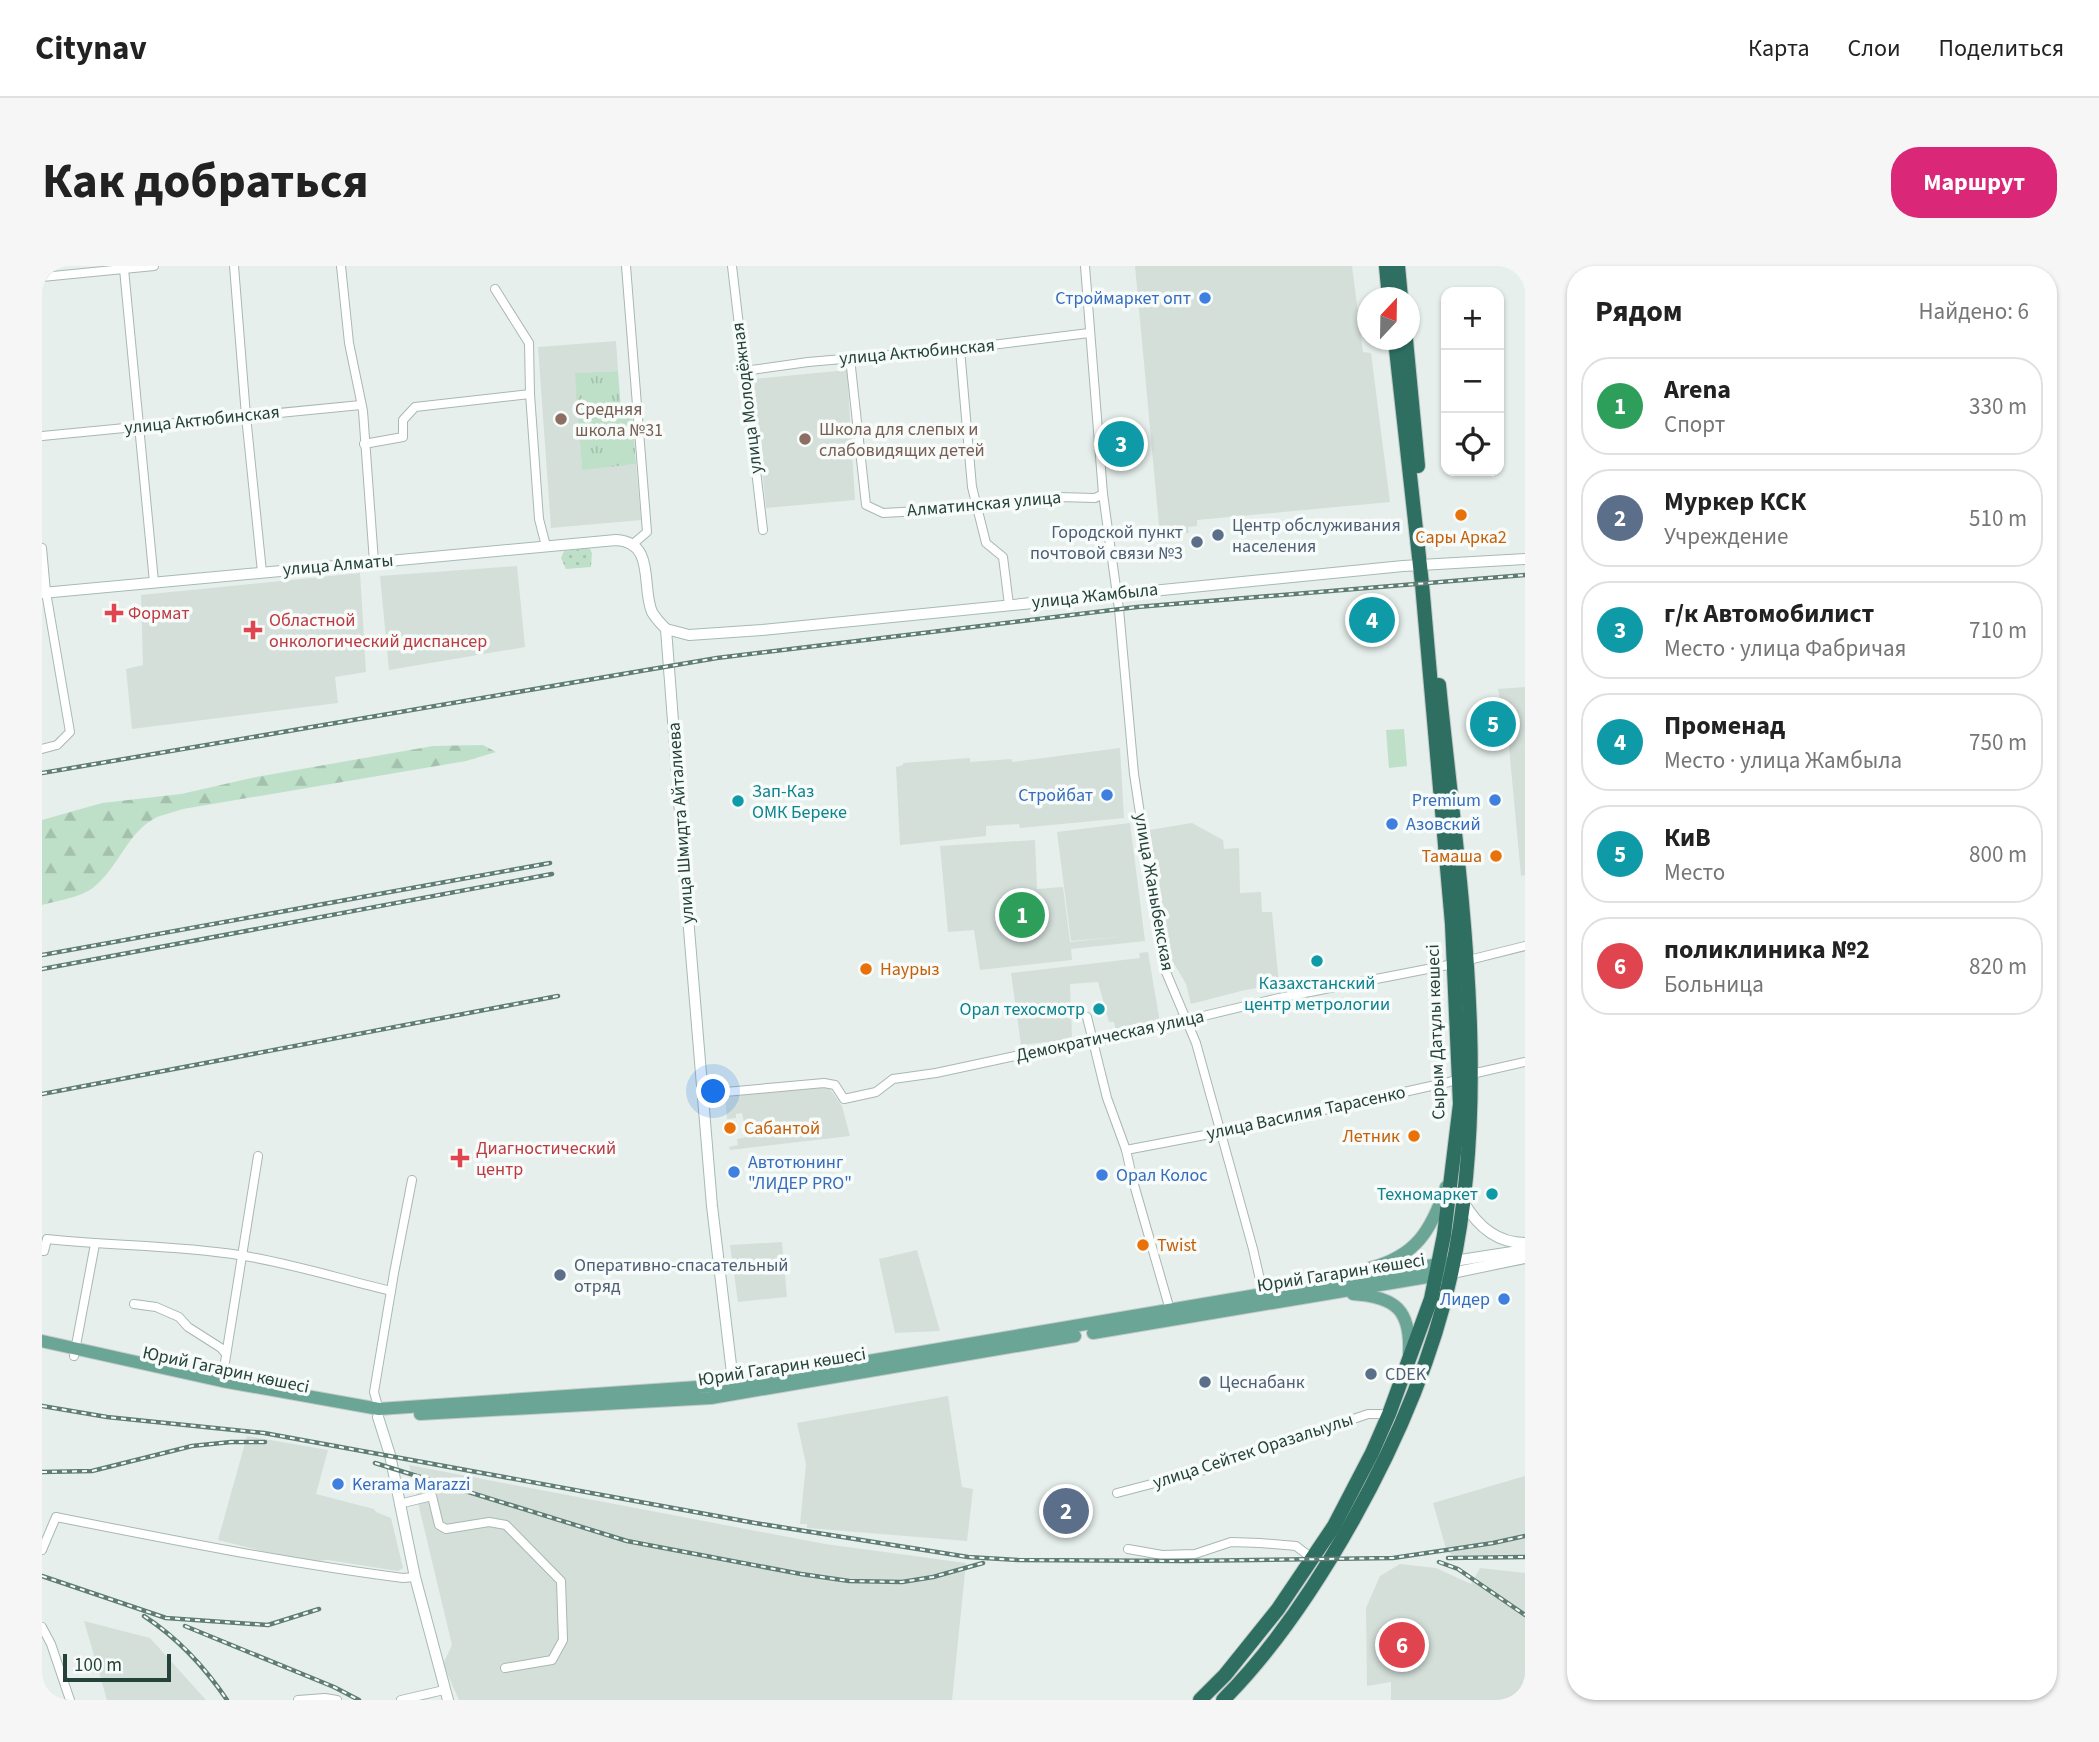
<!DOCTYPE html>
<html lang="ru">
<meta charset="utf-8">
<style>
:root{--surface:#fff;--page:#f6f6f6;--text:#222;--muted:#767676;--line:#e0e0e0;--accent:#db2777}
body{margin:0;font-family:"Source Sans 3",sans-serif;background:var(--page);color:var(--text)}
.controls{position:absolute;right:21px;top:21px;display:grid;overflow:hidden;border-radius:14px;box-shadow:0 2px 5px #0004}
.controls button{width:63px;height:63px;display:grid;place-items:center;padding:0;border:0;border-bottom:2px solid var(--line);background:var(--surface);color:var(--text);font:35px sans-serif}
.compass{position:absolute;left:1315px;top:21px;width:63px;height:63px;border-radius:50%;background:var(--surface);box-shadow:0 2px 5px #0004;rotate:22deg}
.scale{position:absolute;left:21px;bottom:18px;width:108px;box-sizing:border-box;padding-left:7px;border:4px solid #24423a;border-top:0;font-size:19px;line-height:24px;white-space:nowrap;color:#24423a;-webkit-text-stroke:5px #f7fbf9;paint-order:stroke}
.you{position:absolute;left:672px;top:826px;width:24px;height:24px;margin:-18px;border:5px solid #fff;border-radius:50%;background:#1a73e8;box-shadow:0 0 0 10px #1a73e833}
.badge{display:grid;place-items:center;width:46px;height:46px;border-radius:50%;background:var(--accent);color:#fff;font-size:23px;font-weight:700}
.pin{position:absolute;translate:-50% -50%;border:4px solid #fff;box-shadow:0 2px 7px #0006}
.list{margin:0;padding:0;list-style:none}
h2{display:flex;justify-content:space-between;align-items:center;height:91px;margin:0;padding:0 28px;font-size:30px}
h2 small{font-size:23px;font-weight:400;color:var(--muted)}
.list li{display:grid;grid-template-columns:46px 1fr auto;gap:21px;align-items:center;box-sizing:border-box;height:98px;margin:0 14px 14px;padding:0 14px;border:2px solid var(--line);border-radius:28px}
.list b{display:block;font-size:26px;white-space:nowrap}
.list p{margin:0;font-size:23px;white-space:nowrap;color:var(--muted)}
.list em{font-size:23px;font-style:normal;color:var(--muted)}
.icon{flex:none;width:38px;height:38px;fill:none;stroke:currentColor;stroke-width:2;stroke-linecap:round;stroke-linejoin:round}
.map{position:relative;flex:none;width:1483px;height:1434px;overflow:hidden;border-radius:28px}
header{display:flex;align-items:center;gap:42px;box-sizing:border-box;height:98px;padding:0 35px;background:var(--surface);border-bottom:2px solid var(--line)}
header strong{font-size:33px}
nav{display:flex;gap:38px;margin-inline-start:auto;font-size:24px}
.intro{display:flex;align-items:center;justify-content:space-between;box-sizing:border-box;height:168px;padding:0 42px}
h1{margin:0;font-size:49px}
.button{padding:18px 32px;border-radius:28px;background:var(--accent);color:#fff;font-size:24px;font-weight:700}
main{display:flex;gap:42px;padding:0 42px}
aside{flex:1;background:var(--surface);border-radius:28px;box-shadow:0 2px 5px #0004}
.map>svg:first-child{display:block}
</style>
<header>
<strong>Citynav</strong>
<nav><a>Карта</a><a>Слои</a><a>Поделиться</a></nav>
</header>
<div class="intro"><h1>Как добраться</h1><a class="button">Маршрут</a></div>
<main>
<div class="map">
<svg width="1483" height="1434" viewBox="0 0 1483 1434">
<defs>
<pattern id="grass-dots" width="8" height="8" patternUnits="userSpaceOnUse" patternTransform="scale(1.75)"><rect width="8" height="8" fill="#bfe0c8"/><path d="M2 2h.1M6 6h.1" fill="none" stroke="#a4c1ad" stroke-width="1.8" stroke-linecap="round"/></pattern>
<pattern id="forest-firs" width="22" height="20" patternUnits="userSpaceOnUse" patternTransform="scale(1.75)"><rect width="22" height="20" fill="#bfe0c8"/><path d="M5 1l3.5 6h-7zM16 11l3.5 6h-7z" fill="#a4c1ad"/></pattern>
<pattern id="park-tufts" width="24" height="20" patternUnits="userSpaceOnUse" patternTransform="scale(1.75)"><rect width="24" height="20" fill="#bfe0c8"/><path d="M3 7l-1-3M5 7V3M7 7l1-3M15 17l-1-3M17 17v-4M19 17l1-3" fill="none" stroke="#a4c1ad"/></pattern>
</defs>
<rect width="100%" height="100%" fill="#e6efeb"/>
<g fill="#d4dfda">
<path d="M1093,0h217l11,86 8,1 19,149 -193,18v6l-9,1 1,6 -29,3z"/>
<path d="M574,75l2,30 -42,2 6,96 54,-5 5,56 -90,8 -13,-181z"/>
<path d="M805,104l8,130 -89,8 -13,-129z"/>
<path d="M475,300l8,81 -136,23 -9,-94z"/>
<path d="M318,307l6,99 -31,5 3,26 -206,26 -6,-60 17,-4 -2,-70z"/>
<path d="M1483,421v188l-4,1 -12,-129 -11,-58z"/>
<path d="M1078,482l4,70 -104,10 -1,-4 -33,2v10l-86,9 -4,-78 7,-2v-2l67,-5v4l41,-3 2,3z"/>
<path d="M1088,557l15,118 -74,8 1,11 -92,10 -6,-40 -26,2 -8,-86 95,-6 2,49 26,-2 7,55 49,-5 -48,4 -14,-109z"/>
<path d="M1150,557l31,17 1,9 15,-1 1,45 21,-1 1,20h10l7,72 -34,6 -54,14 -5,-20 -14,-24 -23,-130z"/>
<path d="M1106,686l13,77 -44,9 -3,-16h-5l-11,-40 -28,2 2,55 -51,6 -10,-72 129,-15 -1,-5z"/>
<path d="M786,820l14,20 8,30 -120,14 -1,-3 9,-2 -1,-6 10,-2 -5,-24 -6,1v4l-9,1 -2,-22z"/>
<path d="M740,976l5,55 -49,5 -8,-57z"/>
<path d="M875,984l23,81 -45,2 -16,-74z"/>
<path d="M906,1130l14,91 11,2 -6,52 -160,-13v-4h-7l6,-60 -9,-41z"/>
<path d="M205,1170l81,14 -12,44 58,15 2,3 15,6 12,50 -5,3 -70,-11 -22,2 -88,-22z"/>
<path d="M367,1199l416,79 141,19 -14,137h-493l-16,-36 9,-19z"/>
<path d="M1483,1210v79h-72l-6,-3 -14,-49z"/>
<path d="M1358,1298l36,4 35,16 9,-16 45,5v127h-134v-18l-24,4 -1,-78 14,-32z"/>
<path d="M42,1355l66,17 56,62h-99z"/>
</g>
<path fill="url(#grass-dots)" d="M547,282l3,5 -1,14 -25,2 -5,-11 3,-7z"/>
<path fill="url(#forest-firs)" d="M441,479l13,7 -30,9 -283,48c-8,3 -18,5 -26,8 -29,14 -39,51 -63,70 -14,11 -35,13 -52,18v-85l60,-17 79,-9 75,-17 177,-31z"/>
<path fill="url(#park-tufts)" d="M576,105l3,39 11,2 4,52 -54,6 -7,-97z"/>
<g fill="#bfe0c8">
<path d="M1362,463l3,37 -18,2 -3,-38z"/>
<path d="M999,638l1,21 -39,2v-22z"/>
</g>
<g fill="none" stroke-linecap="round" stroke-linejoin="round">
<defs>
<g id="street">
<path d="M192,0l12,150 16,156"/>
<path d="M299,0l8,77 14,68 11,151"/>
<path d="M584,0l21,266 -14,12"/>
<path d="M690,0l31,264"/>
<path d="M1043,0l18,228 16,115 15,165 29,191 33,78 57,206 11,48"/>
<path d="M82,3l30,313"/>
<path d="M0,11l112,-11"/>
<path d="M453,23l34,54 1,51 9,125 7,27"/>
<path d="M918,83l12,138 14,56 17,14 6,48"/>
<path d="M808,92l16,147 17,8 94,-5 81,-11 37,1 8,-4"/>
<path d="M702,105l64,-9 152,-13 129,-16"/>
<path d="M0,170l319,-31"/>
<path d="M322,178l39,-7v-17l12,-13 115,-13"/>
<path d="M0,282l4,44 24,140 -13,13 -15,4"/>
<path d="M1045,751l20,81 19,52 7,31 37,129"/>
<path d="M661,828l121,-11 11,2 9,14 32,-7 17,-13 43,-6 107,-23 50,-9 92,-23h10l84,-20 174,-34 72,-18"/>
<path d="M1084,884l121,-23 202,-45 27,-9 49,-11"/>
<path d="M0,985h2l3,-12c64,7 128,6 192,16 51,8 102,24 152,36"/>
<path d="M92,1038l22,3 23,10 9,10 33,21 5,6"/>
<path d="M32,1090l21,-112"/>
<path d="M180,1115l36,-225"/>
<path d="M337,1144l-5,-18 20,-119 18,-93"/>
<path d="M1075,1227l84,-22 167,-57h21"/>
<path d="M357,1238l33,-8 7,29 7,4 43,-7 17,3 55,56 2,59 -11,20 -47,8"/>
<path d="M1086,1283l34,6 33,-1 36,-12 29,1 36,3 17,13"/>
<path d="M0,1284l14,-33c116,23 231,46 347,61l12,-1"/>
<path d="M0,1361l9,17 19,56"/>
<path d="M256,1434l27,-2 12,2"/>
<path d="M359,1434l43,-10"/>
</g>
<g id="secondary">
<path d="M0,327l574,-53c40,2 25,47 36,72 4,7 9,12 14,17l21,276 25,301 22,184"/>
<path d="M624,363l23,6 73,-5 641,-64 122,-7"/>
<path d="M1421,935c14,25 33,42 62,42"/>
<path d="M1412,995l71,-11"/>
<path d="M1410,1007l73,-15"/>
<path d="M336,1151l12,38 25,122 33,123"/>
</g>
<g id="primary">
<path d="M1328,1002c46,-12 61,-37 76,-81"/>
<path d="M1311,1028c43,3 58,16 56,60"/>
<path d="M1051,1067l352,-59"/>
<path d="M0,1075l180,40 157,28 348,-24 718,-122"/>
<path d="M378,1148l291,-16 364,-62"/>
</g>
<g id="highway">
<path d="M1344,0l3,32"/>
<path d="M1356,0l3,32"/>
<path d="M1364,74l12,126"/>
<path d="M1158,1434l25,-25 53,-66 56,-83 38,-73 17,-39 42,-115 13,-64 16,-131 -8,-180 -30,-340 -27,-244"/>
<path d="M1181,1434c52,-52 94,-116 130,-180 43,-77 79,-159 98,-246 42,-187 7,-400 -12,-589"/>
</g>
</defs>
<use href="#street" stroke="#a8b8b2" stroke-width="10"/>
<use href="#secondary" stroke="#a4bbb3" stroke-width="12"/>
<use href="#primary" stroke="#c2cac8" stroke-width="14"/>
<use href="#highway" stroke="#c2cac8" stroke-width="16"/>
<use href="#street" stroke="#fff" stroke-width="8"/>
<use href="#secondary" stroke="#fff" stroke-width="10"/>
<use href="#primary" stroke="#6aa596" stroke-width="12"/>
<use href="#highway" stroke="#2f6f62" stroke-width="14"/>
<defs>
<g id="rail">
<path d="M0,507l675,-115 420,-51 388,-32"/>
<path d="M0,689l508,-92"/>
<path d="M0,703l510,-95"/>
<path d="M0,828l516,-98"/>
<path d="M0,1140l65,11 157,16 491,90 213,34 50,3 167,1 208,-3 100,-15 32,-7"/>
<path d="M333,1197l252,78 174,33 48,7 53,1 31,-5 50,-14"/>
<path d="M0,1206l50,-1 100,-25 39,-4h34"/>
<path d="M1406,1292l77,-1"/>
<path d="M1397,1296l19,7 67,46"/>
<path d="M0,1310l124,42 102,7 51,-16"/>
<path d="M102,1350c35,23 60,50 83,84"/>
<path d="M143,1360l149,61 25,13"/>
</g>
</defs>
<use href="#rail" stroke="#5f7d75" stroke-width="4.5"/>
<use href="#rail" stroke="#f7fbf9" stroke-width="2" stroke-dasharray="5" stroke-linecap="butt"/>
</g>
<g fill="#3f7fe0" stroke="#f7fbf9" stroke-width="2.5">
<circle cx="1163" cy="32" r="7"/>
<circle cx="1065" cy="529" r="7"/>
<circle cx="1453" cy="534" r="7"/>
<circle cx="1350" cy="558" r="7"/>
<circle cx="692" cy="906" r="7"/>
<circle cx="1060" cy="909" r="7"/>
<circle cx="1462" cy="1033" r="7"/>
<circle cx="296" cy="1218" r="7"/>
</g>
<g fill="#8d6e63" stroke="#f7fbf9" stroke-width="2.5">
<circle cx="519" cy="153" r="7"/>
<circle cx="763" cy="173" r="7"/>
</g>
<g fill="#e8710a" stroke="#f7fbf9" stroke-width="2.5">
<circle cx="1419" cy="249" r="7"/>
<circle cx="1454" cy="590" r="7"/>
<circle cx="824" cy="703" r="7"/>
<circle cx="688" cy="862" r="7"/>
<circle cx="1372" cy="870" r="7"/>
<circle cx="1101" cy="979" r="7"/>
</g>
<g fill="#5c6f8a" stroke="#f7fbf9" stroke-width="2.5">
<circle cx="1176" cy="269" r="7"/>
<circle cx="1155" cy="276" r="7"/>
<circle cx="518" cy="1009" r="7"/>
<circle cx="1329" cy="1108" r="7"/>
<circle cx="1163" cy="1116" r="7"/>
</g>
<g fill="#e0444e" stroke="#f7fbf9" stroke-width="2.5">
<path d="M68.5 336.5h7v7h7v7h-7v7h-7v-7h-7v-7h7z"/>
<path d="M207.5 353.5h7v7h7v7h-7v7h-7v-7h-7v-7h7z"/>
<path d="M414.5 881.5h7v7h7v7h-7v7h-7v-7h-7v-7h7z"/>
</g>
<g fill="#0f9aa8" stroke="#f7fbf9" stroke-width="2.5">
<circle cx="696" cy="535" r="7"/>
<circle cx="1275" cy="695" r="7"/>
<circle cx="1057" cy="743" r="7"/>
<circle cx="1450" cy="928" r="7"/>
</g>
<g text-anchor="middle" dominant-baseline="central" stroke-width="7" stroke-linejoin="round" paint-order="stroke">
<g font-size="18" fill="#366cbe" stroke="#f7fbf9" text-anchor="end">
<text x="1149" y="32">Строймаркет опт</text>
<text x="1051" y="529">Стройбат</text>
<text x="1439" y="534">Premium</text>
<text x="1364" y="558" text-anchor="start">Азовский</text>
<text x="706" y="896" text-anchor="start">Автотюнинг<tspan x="706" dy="21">"ЛИДЕР PRO"</tspan></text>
<text x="1074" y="909" text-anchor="start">Орал Колос</text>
<text x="1448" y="1033">Лидер</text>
<text x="310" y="1218" text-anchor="start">Kerama Marazzi</text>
</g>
<g font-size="18" fill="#24423a" stroke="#f7fbf9">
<text transform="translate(875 86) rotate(-5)">улица Актюбинская</text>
<text transform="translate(705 132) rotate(-97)">улица Молодёжная</text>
<text transform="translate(160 154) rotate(-6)">улица Актюбинская</text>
<text transform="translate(942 238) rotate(-5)">Алматинская улица</text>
<text transform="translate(296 299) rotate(-5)">улица Алматы</text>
<text transform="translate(1053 330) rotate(-6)">улица Жамбыла</text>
<text transform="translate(639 557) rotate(-94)">улица Шмидта Айталиева</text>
<text transform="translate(1112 626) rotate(80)">улица Жаныбекская</text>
<text transform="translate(1394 766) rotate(-92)">Сырым Датұлы көшесі</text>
<text transform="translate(1068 770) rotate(-12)">Демократическая улица</text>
<text transform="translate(1264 847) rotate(-12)">улица Василия Тарасенко</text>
<text transform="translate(1299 1007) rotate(-9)">Юрий Гагарин көшесі</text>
<text transform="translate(740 1101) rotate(-9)">Юрий Гагарин көшесі</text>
<text transform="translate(184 1104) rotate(12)">Юрий Гагарин көшесі</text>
<text transform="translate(1211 1185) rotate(-18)">улица Сейтек Оразалыулы</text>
</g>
<g font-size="18" fill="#785e54" stroke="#f7fbf9" text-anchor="start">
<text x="533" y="143">Средняя<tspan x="533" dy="21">школа №31</tspan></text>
<text x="777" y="163">Школа для слепых и<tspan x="777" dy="21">слабовидящих детей</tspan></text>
</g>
<g font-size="18" fill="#4e5e75" stroke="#f7fbf9" text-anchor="start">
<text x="1190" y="259">Центр обслуживания<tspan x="1190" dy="21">наcеления</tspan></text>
<text x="1141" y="266" text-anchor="end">Городской пункт<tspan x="1141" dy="21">почтовой связи №3</tspan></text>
<text x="532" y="999">Оперативно-спасательный<tspan x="532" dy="21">отряд</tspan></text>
<text x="1343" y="1108">CDEK</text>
<text x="1177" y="1116">Цеснабанк</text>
</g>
<g font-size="18" fill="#c56008" stroke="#f7fbf9" text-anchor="start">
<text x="1419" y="271" text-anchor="middle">Сары Арка2</text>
<text x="1440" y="590" text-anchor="end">Тамаша</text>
<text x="838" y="703">Наурыз</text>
<text x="702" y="862">Сабантой</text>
<text x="1358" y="870" text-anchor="end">Летник</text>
<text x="1115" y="979">Twist</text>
</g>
<g font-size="18" fill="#be3a42" stroke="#f7fbf9" text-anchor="start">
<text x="86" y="347">Формат</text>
<text x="227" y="354">Областной<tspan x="227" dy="21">онкологический диспансер</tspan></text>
<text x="434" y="882">Диагностический<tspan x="434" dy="21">центр</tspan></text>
</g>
<g font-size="18" fill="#0d838f" stroke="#f7fbf9" text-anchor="end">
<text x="710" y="525" text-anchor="start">Зап-Каз<tspan x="710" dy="21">ОМК Береке</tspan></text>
<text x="1275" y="717" text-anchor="middle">Казахстанский<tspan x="1275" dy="21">центр метрологии</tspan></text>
<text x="1043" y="743">Орал техосмотр</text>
<text x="1436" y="928">Техномаркет</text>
</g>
</g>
</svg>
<div class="controls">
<button>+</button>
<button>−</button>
<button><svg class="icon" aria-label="locate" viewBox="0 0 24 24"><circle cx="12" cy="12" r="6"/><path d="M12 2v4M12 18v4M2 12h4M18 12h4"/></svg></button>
</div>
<svg class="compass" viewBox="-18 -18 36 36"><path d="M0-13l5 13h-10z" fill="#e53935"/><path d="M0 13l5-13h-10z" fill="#767676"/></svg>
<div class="scale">100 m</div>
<div class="you"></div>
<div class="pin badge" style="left:980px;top:649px;background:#2e9e5b">1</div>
<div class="pin badge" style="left:1024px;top:1245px;background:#5c6f8a">2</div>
<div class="pin badge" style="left:1079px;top:178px;background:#0f9aa8">3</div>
<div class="pin badge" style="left:1330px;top:354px;background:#0f9aa8">4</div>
<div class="pin badge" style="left:1451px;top:458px;background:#0f9aa8">5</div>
<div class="pin badge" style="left:1360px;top:1379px;background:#e0444e">6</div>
</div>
<aside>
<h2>Рядом<small>Найдено: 6</small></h2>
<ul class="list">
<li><span class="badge" style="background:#2e9e5b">1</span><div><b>Arena</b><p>Спорт</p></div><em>330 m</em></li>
<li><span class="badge" style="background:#5c6f8a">2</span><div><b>Муркер КСК</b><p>Учреждение</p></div><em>510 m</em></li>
<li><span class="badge" style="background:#0f9aa8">3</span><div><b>г/к Автомобилист</b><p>Место · улица Фабричая</p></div><em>710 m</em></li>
<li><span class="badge" style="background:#0f9aa8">4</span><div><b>Променад</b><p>Место · улица Жамбыла</p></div><em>750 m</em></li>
<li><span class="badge" style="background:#0f9aa8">5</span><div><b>КиВ</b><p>Место</p></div><em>800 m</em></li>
<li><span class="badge" style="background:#e0444e">6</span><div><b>поликлиника №2</b><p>Больница</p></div><em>820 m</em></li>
</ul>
</aside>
</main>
